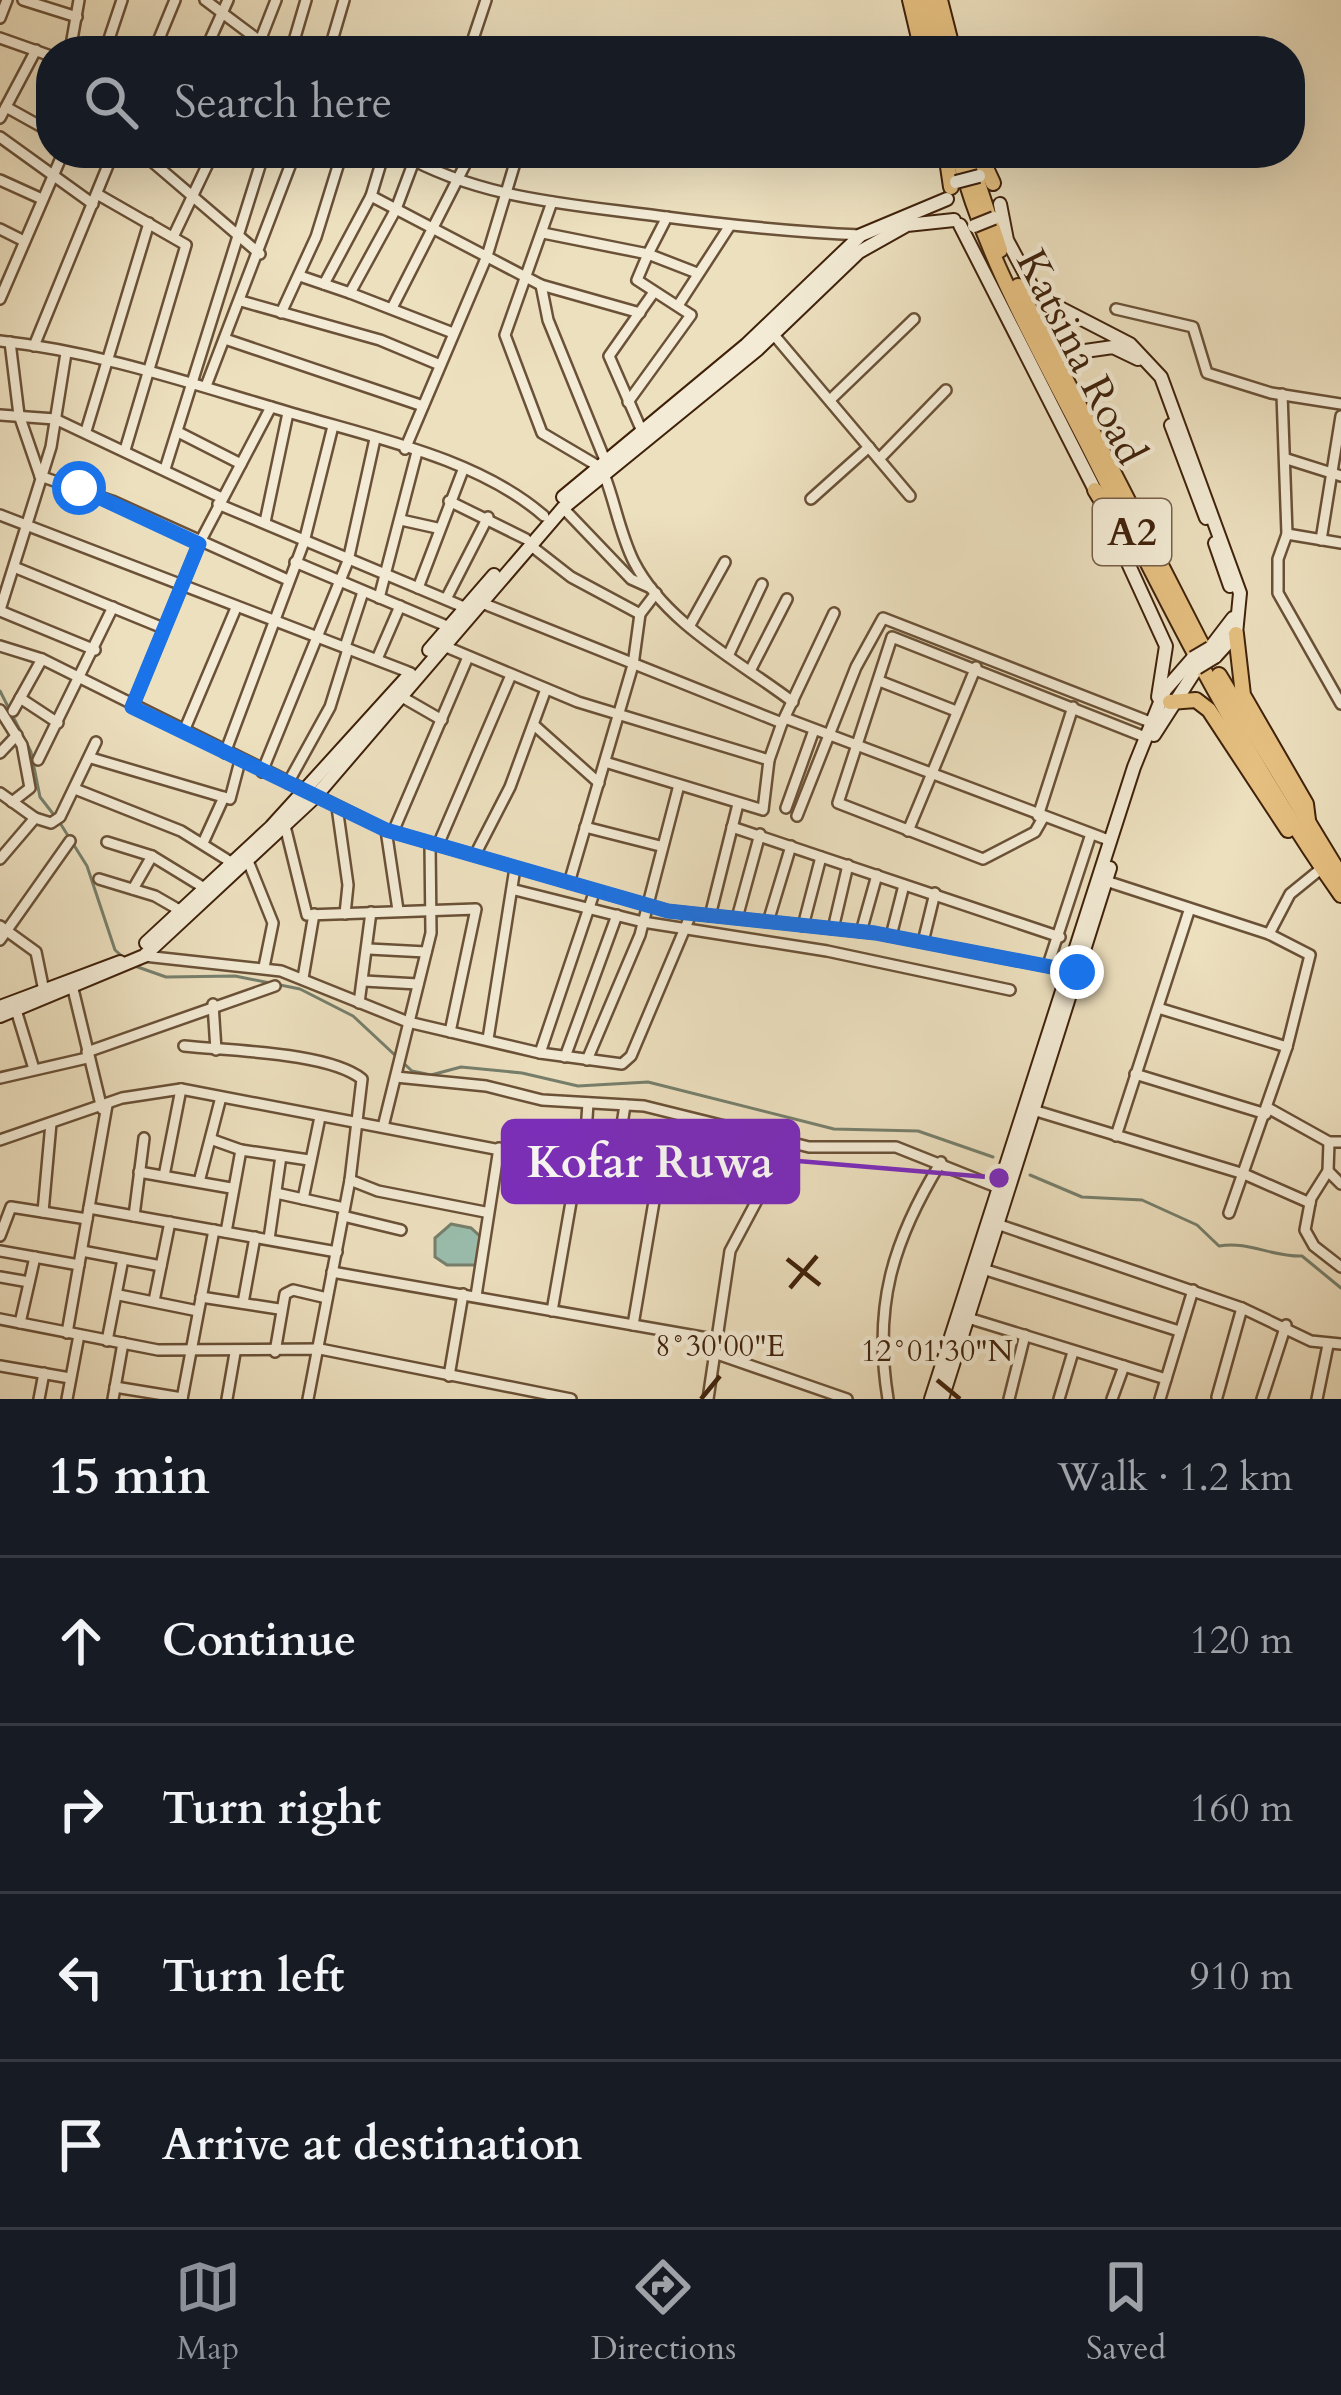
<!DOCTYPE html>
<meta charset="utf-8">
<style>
:root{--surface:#171b24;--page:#20242c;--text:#f1f3f6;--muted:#9ea1a6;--line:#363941;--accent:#8c9099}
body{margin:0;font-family:Cardo,serif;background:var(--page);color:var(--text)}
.stop{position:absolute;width:36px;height:36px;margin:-27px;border:9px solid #1a73e8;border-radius:50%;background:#fff}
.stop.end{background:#1a73e8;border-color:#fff;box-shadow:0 3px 12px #0008}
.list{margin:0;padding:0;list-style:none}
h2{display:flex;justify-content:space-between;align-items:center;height:156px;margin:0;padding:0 48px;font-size:51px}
h2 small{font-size:39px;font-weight:400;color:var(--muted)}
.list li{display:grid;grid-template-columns:78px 1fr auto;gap:36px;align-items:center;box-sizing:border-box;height:168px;padding:0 48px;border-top:3px solid var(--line)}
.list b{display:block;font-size:45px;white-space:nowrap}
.list em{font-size:39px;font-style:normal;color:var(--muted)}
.icon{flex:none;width:66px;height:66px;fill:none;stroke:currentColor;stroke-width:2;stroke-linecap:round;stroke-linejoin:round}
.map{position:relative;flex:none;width:1341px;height:1399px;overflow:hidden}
.search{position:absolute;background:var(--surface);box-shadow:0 12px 48px #0002;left:36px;right:36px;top:36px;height:132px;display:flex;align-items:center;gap:30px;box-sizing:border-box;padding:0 42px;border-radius:48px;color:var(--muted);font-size:45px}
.sheet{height:828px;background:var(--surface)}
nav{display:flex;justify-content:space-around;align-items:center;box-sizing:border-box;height:168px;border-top:3px solid var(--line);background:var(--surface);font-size:33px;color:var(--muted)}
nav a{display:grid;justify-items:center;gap:6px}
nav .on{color:var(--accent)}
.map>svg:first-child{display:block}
</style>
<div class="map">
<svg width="1341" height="1399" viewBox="0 0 1341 1399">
<rect width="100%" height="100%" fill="#ede0bf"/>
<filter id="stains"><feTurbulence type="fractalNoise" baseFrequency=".00167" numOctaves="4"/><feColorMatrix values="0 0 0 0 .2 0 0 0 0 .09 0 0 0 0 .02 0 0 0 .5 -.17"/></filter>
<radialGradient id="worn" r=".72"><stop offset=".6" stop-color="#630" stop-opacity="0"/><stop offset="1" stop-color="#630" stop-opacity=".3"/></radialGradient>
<path fill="#9abead" stroke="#767f6c" stroke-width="3" d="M451,1224l20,4 11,10 -5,27h-30l-12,-8v-19z"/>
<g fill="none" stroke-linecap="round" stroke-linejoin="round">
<g stroke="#767f6c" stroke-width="3">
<path d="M0,691l31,61 9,45 14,18"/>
<path d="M60,823l27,43 28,84 9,8"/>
<path d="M132,965l34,12 69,-1 65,13 53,27 59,55 19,4 30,-8 61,6 56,13 70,-4 186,47 84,2 75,26"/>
<path d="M1030,1175l52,22 60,3 55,25 22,21c31,-5 52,11 83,10l39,32"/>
</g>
<defs>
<g id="minor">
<path d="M23,0l54,17"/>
<path d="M205,0l68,51"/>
<path d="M0,18l7,-18"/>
<path d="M0,38l51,18"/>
<path d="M70,51l9,-51"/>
<path d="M105,51l17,-51"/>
<path d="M154,51l21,-51"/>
<path d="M205,51l23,-51"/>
<path d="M256,51l20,-51"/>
<path d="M291,51l15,-51"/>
<path d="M329,51l15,-51"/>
<path d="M469,51l17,-51"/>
<path d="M6,107l45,25"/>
<path d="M0,118l36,-68"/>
<path d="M0,137l93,67"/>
<path d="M92,153l10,5"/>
<path d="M142,153l118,101"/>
<path d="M400,153c80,46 168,51 258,63 68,9 135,16 203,19"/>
<path d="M0,180l42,19"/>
<path d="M97,194l89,51 -61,205"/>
<path d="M371,196l170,89 99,28"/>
<path d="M552,202l-47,133 37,98 56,33"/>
<path d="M0,229l24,12"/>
<path d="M543,233l105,21 19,-37"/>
<path d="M174,235l39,-82"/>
<path d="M300,276l50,17 46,-84 18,-48"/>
<path d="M324,284l47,-88 13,-43"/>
<path d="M541,285l7,35 57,140"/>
<path d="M350,293l103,40"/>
<path d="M0,299l63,-146"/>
<path d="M241,301l139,39 60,25"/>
<path d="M679,304l50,-77"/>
<path d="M393,306l78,-153"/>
<path d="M1116,309l77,18 14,46 64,20 70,11"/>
<path d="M281,313l35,-76 26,-84"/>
<path d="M774,335l136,161"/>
<path d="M225,339l198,67"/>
<path d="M0,341c100,11 192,43 288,71 83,25 190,46 256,104"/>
<path d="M10,342l9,73 21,61"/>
<path d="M34,346l79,-193"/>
<path d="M206,386l89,-233"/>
<path d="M1282,394l5,140 -9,25v34l63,111"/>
<path d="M830,400l84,-81"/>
<path d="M628,402l63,-87 -54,-35 11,-26 49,19"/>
<path d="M0,415l55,4 167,79"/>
<path d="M641,429l-32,-73 45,-64"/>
<path d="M86,431l63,-208"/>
<path d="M178,432l63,32"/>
<path d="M405,449l82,-193 31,-103"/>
<path d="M879,459l67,-69"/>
<path d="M1287,459l54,17"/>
<path d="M165,469l99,-316"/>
<path d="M604,474c11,28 16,60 30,88 32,62 105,99 159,140"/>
<path d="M40,476l72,25 176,79"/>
<path d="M811,499l58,-52"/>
<path d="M449,501l77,38"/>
<path d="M218,504l248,104"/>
<path d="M563,508l68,71 20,9"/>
<path d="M0,515l411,158"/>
<path d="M401,520l36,8"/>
<path d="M265,522l23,-109"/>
<path d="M1287,534l54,9"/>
<path d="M1321,540l20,-124"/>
<path d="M530,545l41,32 69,37"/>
<path d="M295,562l154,65"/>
<path d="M14,567l149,61"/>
<path d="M418,588l45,-118"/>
<path d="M379,598l38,-146"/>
<path d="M446,599l42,-82"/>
<path d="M482,603l300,120"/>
<path d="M0,610l51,-163 15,-94"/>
<path d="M0,611l95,39"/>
<path d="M690,625l35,-63"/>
<path d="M0,646l42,13 344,171 282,81 207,22 197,38"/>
<path d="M444,646l134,56 191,58"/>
<path d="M345,647l18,-55"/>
<path d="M728,656l34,-72"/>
<path d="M377,659l23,-53"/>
<path d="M750,671l37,-72"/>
<path d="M882,682l74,29"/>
<path d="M402,697l40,23"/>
<path d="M20,698l38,25"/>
<path d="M132,707l67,-163 72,-137"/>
<path d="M0,710l22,35 8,43 -18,14"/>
<path d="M13,711l29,-52"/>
<path d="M785,718l326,123"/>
<path d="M534,725l65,58"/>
<path d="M184,731l52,-123"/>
<path d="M0,753l17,-18"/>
<path d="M225,753l79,-211 29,-116"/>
<path d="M91,758l139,41 10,-38"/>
<path d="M38,760l75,-153"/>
<path d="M605,762l158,48 6,-50 13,-37 52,-110"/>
<path d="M262,772l86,-211 27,-122"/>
<path d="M288,783l42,-76 18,-58"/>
<path d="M75,789l106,42 53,33"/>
<path d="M0,793l35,25"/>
<path d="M337,807l11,78 -3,29"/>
<path d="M786,808l28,-78"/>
<path d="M797,816l59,-149 27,-49 267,104"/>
<path d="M1038,816l35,-109"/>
<path d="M1043,818l-8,14 -52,27 -145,-56 54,-166 253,100"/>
<path d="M285,826l22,89 169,-6 -26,123"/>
<path d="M585,827l75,19"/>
<path d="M732,827l328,110"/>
<path d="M386,830l12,80"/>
<path d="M908,831l68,-164"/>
<path d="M393,832l75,-175"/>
<path d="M107,842l45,14 54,33"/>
<path d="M203,843l21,-46"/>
<path d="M438,845l73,-170"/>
<path d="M476,853l34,-66 36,-98"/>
<path d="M0,859l35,-41 16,5 9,-6 36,-75"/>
<path d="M248,861l25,62 -9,44"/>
<path d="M99,879l56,17 26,15"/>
<path d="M1106,881l163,53 41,21 -23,92 -58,166"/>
<path d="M569,883l64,-218 7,-51 16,-21"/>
<path d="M133,889l19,-33"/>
<path d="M515,890l128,32 184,29 183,39"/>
<path d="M710,916l28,-112"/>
<path d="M737,918l23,-84"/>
<path d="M768,922l23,-76"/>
<path d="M0,926l36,26 8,39"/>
<path d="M803,926l18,-69"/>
<path d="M833,929l15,-64"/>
<path d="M861,932l16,-57"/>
<path d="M1269,934l21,-40 32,-26"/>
<path d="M891,936l13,-51"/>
<path d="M0,940l70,-99"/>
<path d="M923,942l12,-49"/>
<path d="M369,949l57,3"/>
<path d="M144,956l137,15 127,51 132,31 82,11 9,-8 60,-142"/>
<path d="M1048,965l43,-131"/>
<path d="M303,978l11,-64"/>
<path d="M364,981l54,3"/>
<path d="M73,989l29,120"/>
<path d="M359,1003l12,-91"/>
<path d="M213,1004l3,46"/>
<path d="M1158,1008l129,39"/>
<path d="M16,1010l18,59"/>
<path d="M488,1039l27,-171"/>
<path d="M184,1046c45,5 144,6 178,33l-12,101 -42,219"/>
<path d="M87,1052l188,-66"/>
<path d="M540,1053l55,-163"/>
<path d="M565,1057l52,-142"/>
<path d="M587,1060l53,-125 39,-150"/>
<path d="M1135,1074l131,40"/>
<path d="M396,1077l90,9 56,14 102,6 165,41h87l103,41"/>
<path d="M0,1078l87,-20"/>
<path d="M1268,1108l61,34h12"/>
<path d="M1033,1110l211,64 66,29"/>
<path d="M383,1127l48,-194 -1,-90"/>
<path d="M1116,1136l73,-225"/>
<path d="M0,1140l122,-42 59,-9 576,110"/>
<path d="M213,1140l28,10 68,10"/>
<path d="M1329,1142l-1,29 -17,27 -6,32 9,16 27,21"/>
<path d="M584,1163l4,-60"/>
<path d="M615,1170l10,-65"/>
<path d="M1328,1171l13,13"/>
<path d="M139,1172l92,16"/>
<path d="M164,1176l17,-87"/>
<path d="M350,1180l28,11 107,21"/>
<path d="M199,1182l22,-85"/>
<path d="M276,1193l68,15"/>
<path d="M303,1199l17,-82"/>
<path d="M89,1208l248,44"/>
<path d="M43,1212l8,-89"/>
<path d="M134,1216l10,-78"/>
<path d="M343,1216l58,14"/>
<path d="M997,1224l245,84 69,33 30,3"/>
<path d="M226,1232l15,-82"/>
<path d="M0,1236l11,-29 76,12"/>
<path d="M269,1239l12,-83"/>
<path d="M0,1251l79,14"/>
<path d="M82,1251l79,15"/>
<path d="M983,1269l196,62"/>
<path d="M332,1272l381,67"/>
<path d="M0,1277l29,5"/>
<path d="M119,1295l79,16"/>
<path d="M476,1296l23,-148"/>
<path d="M201,1297l78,12"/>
<path d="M154,1301l16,-79"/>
<path d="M243,1303l12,-66"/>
<path d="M552,1311l26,-149"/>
<path d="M968,1318l198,61"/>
<path d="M0,1319l158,31 162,-1 251,50"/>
<path d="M20,1323l15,-66"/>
<path d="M633,1325l25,-147"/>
<path d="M67,1333l40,-228"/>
<path d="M107,1341l16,-82"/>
<path d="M275,1352l10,-58 8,-4 34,8"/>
<path d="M714,1353l133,46"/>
<path d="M0,1366l70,12"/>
<path d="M449,1376l14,-82"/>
<path d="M115,1387l67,11"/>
<path d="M1217,1397l25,-89"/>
<path d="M39,1399l5,-26"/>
<path d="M67,1399l12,-64"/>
<path d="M113,1399l10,-56"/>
<path d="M182,1399l32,-169"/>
<path d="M227,1399l8,-46"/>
<path d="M708,1399l22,-148 58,-109"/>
<path d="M888,1399c-15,-92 4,-157 53,-237"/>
<path d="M1009,1399l16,-64"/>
<path d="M1059,1399l14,-47"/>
<path d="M1112,1399l12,-33"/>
<path d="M1160,1399l33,-109"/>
<path d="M1262,1399l24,-74"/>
<path d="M1317,1399l11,-54"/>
</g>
<g id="secondary">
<path d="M1000,204l7,36 30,56 93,48 31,33 79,216 -4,41 -21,23"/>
<path d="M960,225l138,271"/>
<path d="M1064,374l21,-23 28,-4 25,12"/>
<path d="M1171,425l35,93"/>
<path d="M563,497l183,-152 115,-110 86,-36"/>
<path d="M1111,526l55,120 -8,51"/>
<path d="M1215,543l15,43"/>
<path d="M1210,648l23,-30"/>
<path d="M429,650l65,-75"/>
<path d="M1154,735l43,-67"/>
<path d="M146,943l125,-116 138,-152"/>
<path d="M0,1007l120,-45"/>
<path d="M0,1016l144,-60 171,-159 248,-289 195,-159 101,-97 48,-27 47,-5"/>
<path d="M931,1399l203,-632 31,-77 28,-32"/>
<path d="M942,1399l168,-531"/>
</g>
<g id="trunk">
<path d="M910,0l12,51"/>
<path d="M920,0l13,51"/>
<path d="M930,0l13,51"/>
<path d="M940,0l13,51"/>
<path d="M946,153l5,34"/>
<path d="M958,153c27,106 84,201 133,298 76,151 152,305 250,444"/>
<path d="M968,153l32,97"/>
<path d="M979,153l14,30"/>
<path d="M1018,286l187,365"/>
<path d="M1095,490l38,62"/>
<path d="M1236,634l7,61 63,109 3,24"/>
<path d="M1219,675l122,201"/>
<path d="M1170,702l26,-2 13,10 79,120"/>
</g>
</defs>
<use href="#minor" stroke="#6a5137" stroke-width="14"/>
<use href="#secondary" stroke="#3f210a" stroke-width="16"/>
<use href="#trunk" stroke="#3f210a" stroke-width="18"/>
<use href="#minor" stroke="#f3ebd5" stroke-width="9"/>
<use href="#secondary" stroke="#f3ebd5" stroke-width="12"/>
<use href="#trunk" stroke="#e6c080" stroke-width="14"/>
<defs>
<g id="secondary-bridge">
<path d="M956,182l23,-6"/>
<path d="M974,226l20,-8"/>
<path d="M1193,658l17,-10"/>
<path d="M1197,668l18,-11"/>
</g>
</defs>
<use href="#secondary-bridge" stroke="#3f210a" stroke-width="16" stroke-linecap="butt"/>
<use href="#secondary-bridge" stroke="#f3ebd5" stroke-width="12"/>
</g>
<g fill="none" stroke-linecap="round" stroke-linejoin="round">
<path stroke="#1a73e8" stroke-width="15" d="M79,488l120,56 -67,163 254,123 282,81 207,22 202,39"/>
</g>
<path fill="none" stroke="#3f210a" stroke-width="4.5" d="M787,1259l33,26M790,1288l27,-32M937,1380l23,19M701,1399l19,-23"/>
<g text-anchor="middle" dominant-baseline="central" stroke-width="9" stroke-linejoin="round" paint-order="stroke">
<rect fill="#f3ebd5" stroke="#755e47" stroke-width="3" x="1093" y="499" width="78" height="66" rx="9"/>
<g font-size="39" font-weight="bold" fill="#3f210a">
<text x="1132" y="532">A2</text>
</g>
<g font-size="42" fill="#3f210a" stroke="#f3ebd5">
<text transform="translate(1081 357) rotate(63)">Katsina Road</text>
</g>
</g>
<g font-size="30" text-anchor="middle" fill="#3f210a" stroke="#f3ebd5" stroke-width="9" stroke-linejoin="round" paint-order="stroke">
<text x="720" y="1356">8°30'00"E</text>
<text x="937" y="1361">12°01'30"N</text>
</g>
<path fill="none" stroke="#7b2cbf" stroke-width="4.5" d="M999 1178L798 1161"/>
<circle fill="#7b2cbf" stroke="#f3ebd5" stroke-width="4.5" cx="999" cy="1178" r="12"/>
<rect fill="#7b2cbf" stroke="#7b2cbf" stroke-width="4.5" x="503" y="1121" width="295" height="81" rx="12"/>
<g font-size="45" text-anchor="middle" font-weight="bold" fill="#fff">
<text x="650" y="1177">Kofar Ruwa</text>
</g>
<rect width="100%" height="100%" filter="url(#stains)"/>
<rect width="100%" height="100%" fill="url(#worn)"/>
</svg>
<div class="stop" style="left:79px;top:488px"></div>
<div class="stop end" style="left:1077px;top:972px"></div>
<div class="search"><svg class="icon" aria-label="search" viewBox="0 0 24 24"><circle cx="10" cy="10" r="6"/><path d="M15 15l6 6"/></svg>Search here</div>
</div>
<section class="sheet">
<h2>15 min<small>Walk · 1.2 km</small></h2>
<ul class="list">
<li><svg class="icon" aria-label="ahead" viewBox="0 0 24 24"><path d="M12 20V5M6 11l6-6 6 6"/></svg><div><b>Continue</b></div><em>120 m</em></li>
<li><svg class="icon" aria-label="right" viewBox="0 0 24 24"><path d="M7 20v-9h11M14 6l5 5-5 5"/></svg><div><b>Turn right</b></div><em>160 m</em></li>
<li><svg class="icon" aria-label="left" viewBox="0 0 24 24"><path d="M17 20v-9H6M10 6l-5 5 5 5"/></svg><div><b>Turn left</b></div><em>910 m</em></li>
<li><svg class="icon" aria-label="arrive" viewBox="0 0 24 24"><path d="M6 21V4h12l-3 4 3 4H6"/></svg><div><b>Arrive at destination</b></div></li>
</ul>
</section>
<nav>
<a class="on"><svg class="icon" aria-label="map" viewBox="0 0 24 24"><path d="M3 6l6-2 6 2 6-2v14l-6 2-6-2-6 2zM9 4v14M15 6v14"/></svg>Map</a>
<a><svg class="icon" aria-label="directions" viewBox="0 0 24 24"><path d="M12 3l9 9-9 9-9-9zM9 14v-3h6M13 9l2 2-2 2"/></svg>Directions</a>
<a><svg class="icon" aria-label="saved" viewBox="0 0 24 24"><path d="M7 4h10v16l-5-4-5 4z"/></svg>Saved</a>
</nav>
